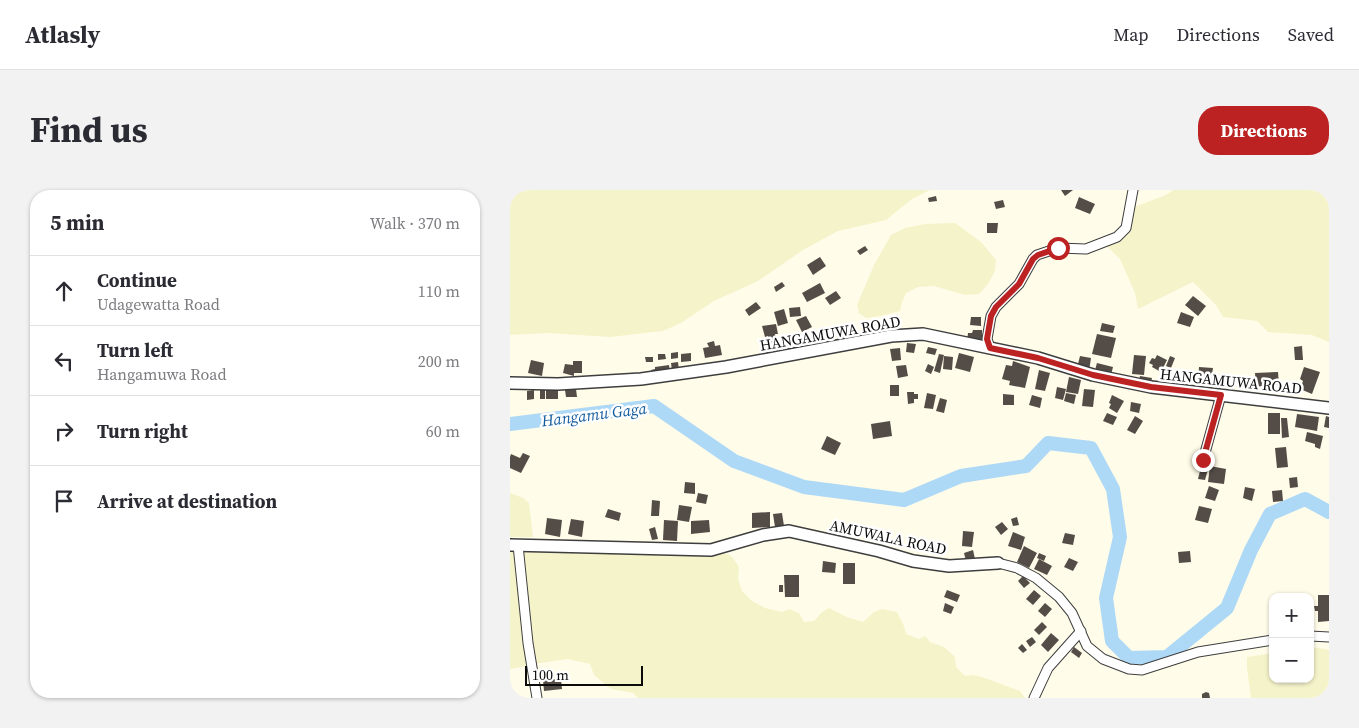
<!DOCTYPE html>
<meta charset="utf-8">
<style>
:root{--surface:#fff;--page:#f2f2f3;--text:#2b2b33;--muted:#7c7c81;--line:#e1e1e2;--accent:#bd2223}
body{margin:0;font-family:"Source Serif 4",serif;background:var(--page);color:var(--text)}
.controls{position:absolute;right:15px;bottom:15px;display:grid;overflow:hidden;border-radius:10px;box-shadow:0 1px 4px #0004}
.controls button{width:45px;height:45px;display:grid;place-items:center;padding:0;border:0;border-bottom:1px solid var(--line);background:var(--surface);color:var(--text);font:25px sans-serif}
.scale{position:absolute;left:15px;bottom:12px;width:118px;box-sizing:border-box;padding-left:5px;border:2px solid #0b0b0b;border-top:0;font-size:14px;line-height:18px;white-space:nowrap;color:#0b0b0b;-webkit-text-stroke:4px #fff;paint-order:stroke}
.stop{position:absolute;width:15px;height:15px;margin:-11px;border:4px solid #bd2223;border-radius:50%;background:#fff}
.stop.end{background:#bd2223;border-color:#fff;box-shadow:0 1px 5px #0008}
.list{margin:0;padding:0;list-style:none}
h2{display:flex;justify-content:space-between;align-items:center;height:65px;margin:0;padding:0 20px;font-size:21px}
h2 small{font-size:16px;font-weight:400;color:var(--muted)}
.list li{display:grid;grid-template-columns:32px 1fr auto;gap:15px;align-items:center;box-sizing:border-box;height:70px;padding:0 20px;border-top:1px solid var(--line)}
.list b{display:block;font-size:19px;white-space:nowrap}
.list p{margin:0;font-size:16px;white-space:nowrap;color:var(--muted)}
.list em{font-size:16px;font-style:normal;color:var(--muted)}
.icon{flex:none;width:28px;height:28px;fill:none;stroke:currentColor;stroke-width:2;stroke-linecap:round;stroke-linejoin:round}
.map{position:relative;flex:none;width:819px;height:508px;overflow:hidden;border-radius:20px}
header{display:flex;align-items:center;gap:30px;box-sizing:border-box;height:70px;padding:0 25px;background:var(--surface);border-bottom:1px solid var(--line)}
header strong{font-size:24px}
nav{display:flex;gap:28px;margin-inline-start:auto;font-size:18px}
.intro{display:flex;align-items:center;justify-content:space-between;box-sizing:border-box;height:120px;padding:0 30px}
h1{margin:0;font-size:35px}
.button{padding:12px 22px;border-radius:20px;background:var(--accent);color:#fff;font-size:18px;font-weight:700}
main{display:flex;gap:30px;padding:0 30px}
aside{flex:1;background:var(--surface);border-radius:20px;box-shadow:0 1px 4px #0004}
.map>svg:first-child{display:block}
</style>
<header>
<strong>Atlasly</strong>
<nav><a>Map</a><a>Directions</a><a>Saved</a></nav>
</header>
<div class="intro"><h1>Find us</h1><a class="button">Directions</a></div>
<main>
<aside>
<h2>5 min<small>Walk · 370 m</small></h2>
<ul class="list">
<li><svg class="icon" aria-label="ahead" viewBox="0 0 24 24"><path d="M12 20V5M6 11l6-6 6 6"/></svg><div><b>Continue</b><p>Udagewatta Road</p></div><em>110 m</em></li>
<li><svg class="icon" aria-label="left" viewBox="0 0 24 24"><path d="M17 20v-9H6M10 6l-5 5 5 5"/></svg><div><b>Turn left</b><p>Hangamuwa Road</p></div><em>200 m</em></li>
<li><svg class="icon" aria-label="right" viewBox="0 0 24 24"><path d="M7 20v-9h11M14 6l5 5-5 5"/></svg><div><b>Turn right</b></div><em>60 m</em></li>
<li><svg class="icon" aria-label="arrive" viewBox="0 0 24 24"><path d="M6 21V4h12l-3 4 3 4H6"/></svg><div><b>Arrive at destination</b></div></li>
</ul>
</aside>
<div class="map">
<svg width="819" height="508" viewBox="0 0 819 508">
<rect width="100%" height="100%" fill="#fffce9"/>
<g fill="#f5f3ca">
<path d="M0,0h420l-18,9 -26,21 -48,11 -35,19 -45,31 -44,20 -33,22 -18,8 -53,6 -63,-4 -37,2z"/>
<path d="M663,0h156v152l-17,-7 -44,-3 -11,-11 -34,-4 -7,-12 -23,-23 -55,27 -3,-16 -15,-34 -16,-16 10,-2 20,-34 32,-12z"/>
<path d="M445,33l26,19 15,18 -1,11 -7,13 -9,10 -14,1 -31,-9 -16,1 -12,6 -4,9 -2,9 -20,5 -14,2 -7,-5 -2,-8 17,-40 17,-30 14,-7 20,-4z"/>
<path d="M0,303l13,5 6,5 4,34h-23z"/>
<path d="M14,359l119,5h85l5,4 6,9 -1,12 4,12 10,10 13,7 17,4 7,-3 10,4 5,9 10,-1 8,-9 7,-4 18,9 16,5 11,-10 8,-3 15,3 7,14 2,8 13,5 6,-3 5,6 14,5 11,10 1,10 9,9 8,-1 9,2 38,14 5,7h-387l-5,-5 -22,-4 -17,-14 -4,-11 -22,-5 -34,5 -10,-107z"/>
<path d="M0,360h2l4,8 10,108 -16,3z"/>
<path d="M800,458h9l10,2v48h-78l-4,-30v-11l26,-4v26h37z"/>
</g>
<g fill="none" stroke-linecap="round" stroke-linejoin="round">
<path stroke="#add9f7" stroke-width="14" d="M0,234l144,-18 80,55 70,26 100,13 57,-24 65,-10 22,-23 43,5 22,41 7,48 -14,61 6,43 17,17 38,-1 60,-49 24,-58 19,-36 35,-15 24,13"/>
</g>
<g fill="#544d47">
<path d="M551,0h12l-8,6z"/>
<path d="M426,6l1,5 -8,1 -1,-4z"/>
<path d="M569,7l16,7 -5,10 -15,-6z"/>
<path d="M493,10l2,7 -9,2 -2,-7z"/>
<path d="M477,33h11l-1,10h-10z"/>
<path d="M355,56l3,4 -8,5 -3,-4z"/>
<path d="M310,67l6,9 -13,9 -6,-10z"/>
<path d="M272,92l3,4 -9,6 -2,-5z"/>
<path d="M310,93l5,10 -18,9 -5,-9z"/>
<path d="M326,101l5,7 -11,7 -5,-7z"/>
<path d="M683,106l13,10 -8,10 -13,-11z"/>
<path d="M246,112l5,6 -12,8 -4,-6z"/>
<path d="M290,117l1,9 -11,1 -1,-9z"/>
<path d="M274,119l4,14 -10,3 -4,-14z"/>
<path d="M671,122l13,5 -4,10 -13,-4z"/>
<path d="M296,126l6,11 -10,5 -6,-12z"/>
<path d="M461,127h10v9l-11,-1z"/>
<path d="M592,133l13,3 -2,7 -13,-2z"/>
<path d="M266,134l2,10h-3l2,10 -7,2 -2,-10 -3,1 -3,-11z"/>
<path d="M463,140h9v13l-15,-1 1,-9h4z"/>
<path d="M587,144l19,4 -5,20 -19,-4z"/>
<path d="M204,151l1,5 5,-1 2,10 -17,3 -2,-10 6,-1 -2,-4z"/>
<path d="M397,153l9,1 -2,9 -8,-1z"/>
<path d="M792,156l1,14h-8l-1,-13z"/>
<path d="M418,157l9,2 -2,6 -9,-2z"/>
<path d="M390,158l1,12 -9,1 -2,-12z"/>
<path d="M168,162v6l-7,1v-6z"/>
<path d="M181,163v8l-10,1v-8z"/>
<path d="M449,163l15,4 -4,15 -15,-4z"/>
<path d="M148,164h7l1,5 -8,1z"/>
<path d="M429,164l5,1 -4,18 -6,-2z"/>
<path d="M624,165l12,1 -2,19 -12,-1z"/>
<path d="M647,165l10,5 -6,12 -9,-5 1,-2 -4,-2 3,-5 3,1z"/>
<path d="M434,166l9,1 -1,13 -9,-1z"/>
<path d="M570,166l11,2 -2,13 -12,-3z"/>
<path d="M660,166l5,2 -4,10 -5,-2z"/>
<path d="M135,167h8v5h-7z"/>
<path d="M21,170l13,3 -2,13 -14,-3z"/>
<path d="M63,171h9v12h-8v3l-11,-3 2,-9 8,1z"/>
<path d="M503,171l17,6 -5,21 -16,-3 1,-4 -8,-2 4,-14 6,1z"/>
<path d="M168,172l1,8 -7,1 -1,-8z"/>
<path d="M587,173l16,4 -2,8 -16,-5z"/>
<path d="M418,174l6,3 -3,7 -6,-3z"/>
<path d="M159,175l1,7h-18l-1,-2 4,-1v-2z"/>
<path d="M396,175l2,11 -10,2 -2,-12z"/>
<path d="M689,177l14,1 -2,12 -13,-1z"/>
<path d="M794,177l16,5 -8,22 -12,-5 3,-8 -3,-2z"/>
<path d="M529,180l11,3 -5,18 -10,-2z"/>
<path d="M768,182l1,13h-9v4h-8v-3l-6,1 -1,-14z"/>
<path d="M630,186l12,2 -1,5 -12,-2z"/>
<path d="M559,187l12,3 -3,14 -12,-2z"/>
<rect x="380" y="195" width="9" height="11"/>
<path d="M547,197l9,2 -3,11 -8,-2z"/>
<path d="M66,199l1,8h-11l-1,-7z"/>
<path d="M574,199l11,1 -2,17 -11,-1z"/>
<path d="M24,200v9l-7,1v-9z"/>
<rect x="30" y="200" width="5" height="9"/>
<rect x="36" y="200" width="12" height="9"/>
<path d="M397,202h7v2h4v5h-4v4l-6,1z"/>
<path d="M417,203l9,2 -3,14 -9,-1z"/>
<path d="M556,203l10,2 -2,9 -10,-3z"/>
<path d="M493,204l11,1v10h-11z"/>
<path d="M522,205l10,3 -2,10 -11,-3z"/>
<path d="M602,205l12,6 -7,12 -8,-5 2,-4 -2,-1z"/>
<path d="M430,208l7,2 -3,13 -8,-2z"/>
<path d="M621,212l10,2 -2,9 -9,-2z"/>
<path d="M597,223l10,4 -4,8 -10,-4z"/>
<rect x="758" y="223" width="12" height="21"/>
<path d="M787,224l22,3 -2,14 -22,-4z"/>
<path d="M625,226l8,5 -8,13 -8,-4z"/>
<path d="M816,226l3,1v11l-5,-1z"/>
<path d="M771,228h6l2,19 -7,1z"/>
<path d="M380,231l2,15 -19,3 -2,-15z"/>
<path d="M797,242l16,4 -3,13 -5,-2v-3l-10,-3z"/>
<path d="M317,246l14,7 -6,12 -14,-6z"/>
<path d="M776,257l2,20 -11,1 -2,-20z"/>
<path d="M13,263l7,3 -9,17 -11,-5v-11l1,-3 9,4z"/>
<path d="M700,276l16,3 -2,15 -16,-2z"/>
<path d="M691,277l7,2 -3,11 -7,-1z"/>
<path d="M787,287l1,10 -8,1 -1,-10z"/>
<path d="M175,292l10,1v11l-11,-1z"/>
<path d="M699,296l10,4 -4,11 -10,-3z"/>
<path d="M735,297l10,2 -3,12 -9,-3z"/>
<path d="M772,300l1,11 -10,1 -1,-11z"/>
<path d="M188,303l10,2 -2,9 -10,-2z"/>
<path d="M142,310l8,1 -1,15h-8z"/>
<path d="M169,315l13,2 -3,15 -12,-2z"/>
<path d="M689,316l13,3 -4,14 -13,-3z"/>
<path d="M98,319l13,4 -2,8 -14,-4z"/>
<path d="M260,322v15l-18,1v-15z"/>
<path d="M272,323l2,13 -9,1 -2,-13z"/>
<path d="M507,327l2,8 -6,1 -2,-7z"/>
<path d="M37,328l15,2 -2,17 -15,-3z"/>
<path d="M61,329l13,2 -2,16 -14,-3z"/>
<path d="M154,330l14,1 -1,20 -14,-1z"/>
<path d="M199,330l1,12 -19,2v-13z"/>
<path d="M492,332l6,7 -7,6 -6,-8z"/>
<path d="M145,337l3,12 -6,1 -3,-11z"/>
<path d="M453,341l11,1 -2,15 -10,-1z"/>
<path d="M503,342l12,5 -4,13 -13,-4z"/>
<path d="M555,343l10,2 -2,10 -11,-2z"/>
<path d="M514,356l13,7 -8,15 -12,-6z"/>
<path d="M463,360l2,9 -9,2 -2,-8z"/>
<path d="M680,361l1,11 -12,1 -1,-11z"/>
<path d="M529,363l7,3 -2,5 -7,-3z"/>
<path d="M559,368l9,4 -5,9 -9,-4z"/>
<path d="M529,369l13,7 -5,9 -13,-6z"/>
<path d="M313,371l13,2 -1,10 -13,-1z"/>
<rect x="333" y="373" width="12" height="21"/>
<path d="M274,385h15v22h-14z"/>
<path d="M513,386l7,7 -6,5 -6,-7z"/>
<rect x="269" y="395" width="4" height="7"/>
<path d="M437,400l13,5 -3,7 -13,-5z"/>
<path d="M524,400l7,6 -8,9 -7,-6z"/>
<path d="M808,405h11v26l-11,1v-11h-3l-1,-5h4z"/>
<path d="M435,413l9,4 -3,7 -8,-3z"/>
<path d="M535,413l7,6 -7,8 -7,-6z"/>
<path d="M532,432l5,5 -8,8 -5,-5z"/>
<path d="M541,443l8,7 -11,12 -7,-7z"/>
<path d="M522,447l4,5 -6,5 -4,-6z"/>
<path d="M512,454l5,6 -4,3 -5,-5z"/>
<path d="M564,457l8,6 -3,5 -8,-6z"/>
<path d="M51,489l1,10 -18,2 -1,-11z"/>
<path d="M696,502l3,1 1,5h-8v-4z"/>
</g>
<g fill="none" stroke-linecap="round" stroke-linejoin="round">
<defs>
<g id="minor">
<path d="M480,158l-3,-9 4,-23 5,-9 23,-23 14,-25 4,-4 21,-7 28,1 31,-12 9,-9 7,-38"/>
<path d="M693,270l18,-65"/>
<path d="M8,355l10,98 9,55"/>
<path d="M488,373l19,5 19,10 23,19 13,16 15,33 16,13 26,10 13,1 56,-18 75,-12"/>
<path d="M800,446l19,1"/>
<path d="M524,508l14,-30 33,-37"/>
</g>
<g id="tertiary">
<path d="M0,193l48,1 83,-5 85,-12 165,-31 32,-2 115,24 55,17 58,12 178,21"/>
<path d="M0,355l201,5 52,-15 26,-4 90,20 34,10 36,5 49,-3"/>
</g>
</defs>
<use href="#minor" stroke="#3e3e3e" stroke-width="11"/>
<use href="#tertiary" stroke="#3e3e3e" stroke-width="14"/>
<use href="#minor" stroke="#fff" stroke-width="9"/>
<use href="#tertiary" stroke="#fff" stroke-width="11"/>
</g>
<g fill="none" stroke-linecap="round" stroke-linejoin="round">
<path stroke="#bd2223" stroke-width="6" d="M548,58l-20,7 -5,4 -14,25 -23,23 -5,9 -4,23 3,9 48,10 55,17 58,12 70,8 -18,65"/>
</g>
<g text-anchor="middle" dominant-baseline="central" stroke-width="5" stroke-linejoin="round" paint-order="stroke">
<g font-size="15" fill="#0b0b0b" stroke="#fff">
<text transform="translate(320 143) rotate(-10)">HANGAMUWA ROAD</text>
<text transform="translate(721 191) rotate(6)">HANGAMUWA ROAD</text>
<text transform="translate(378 347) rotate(12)">AMUWALA ROAD</text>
</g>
<g font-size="16" font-style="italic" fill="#135c9e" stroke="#fff">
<text transform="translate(84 224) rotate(-7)">Hangamu Gaga</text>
</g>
</g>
</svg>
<div class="controls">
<button>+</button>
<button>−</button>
</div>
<div class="scale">100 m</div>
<div class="stop" style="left:548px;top:58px"></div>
<div class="stop end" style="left:693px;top:270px"></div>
</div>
</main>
